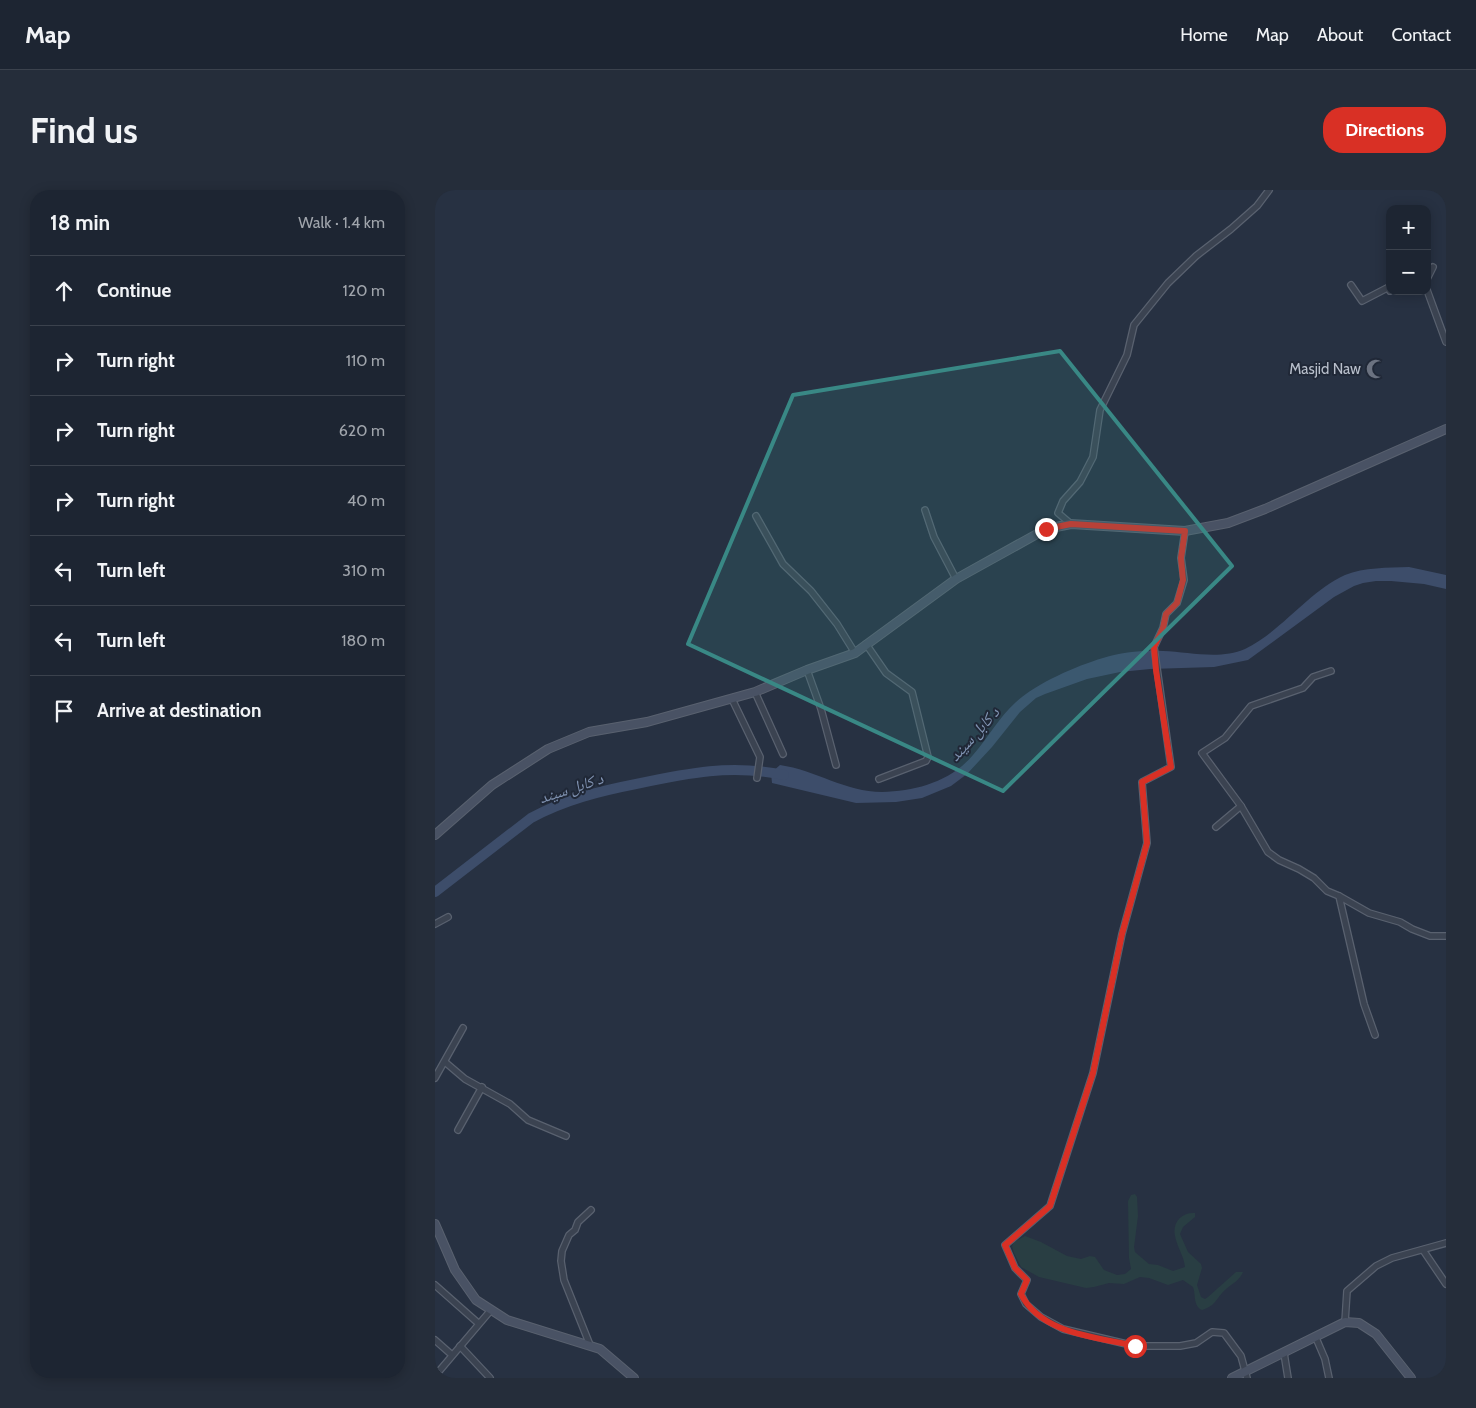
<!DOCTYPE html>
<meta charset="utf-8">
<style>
:root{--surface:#1d2532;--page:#252d3a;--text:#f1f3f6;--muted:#a0a5ac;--line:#3b424d;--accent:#d93025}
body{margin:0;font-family:Cabin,"Noto Naskh Arabic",sans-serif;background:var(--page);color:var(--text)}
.controls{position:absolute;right:15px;top:15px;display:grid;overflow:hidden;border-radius:10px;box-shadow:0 2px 12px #0003}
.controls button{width:45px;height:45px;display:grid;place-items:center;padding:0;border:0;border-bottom:1px solid var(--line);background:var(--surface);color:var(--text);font:25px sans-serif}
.stop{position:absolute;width:15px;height:15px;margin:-11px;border:4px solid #d93025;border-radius:50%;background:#fff}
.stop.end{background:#d93025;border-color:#fff;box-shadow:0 1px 5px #0008}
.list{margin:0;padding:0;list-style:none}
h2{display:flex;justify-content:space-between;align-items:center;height:65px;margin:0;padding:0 20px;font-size:21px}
h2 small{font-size:16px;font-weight:400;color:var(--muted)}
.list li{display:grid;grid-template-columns:32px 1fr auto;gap:15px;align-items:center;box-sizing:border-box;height:70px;padding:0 20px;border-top:1px solid var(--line)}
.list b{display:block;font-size:19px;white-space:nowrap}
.list em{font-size:16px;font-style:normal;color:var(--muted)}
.icon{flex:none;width:28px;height:28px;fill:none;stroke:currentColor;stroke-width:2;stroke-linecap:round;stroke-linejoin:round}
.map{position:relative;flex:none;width:1011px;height:1188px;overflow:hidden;border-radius:20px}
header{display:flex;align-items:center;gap:30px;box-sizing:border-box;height:70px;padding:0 25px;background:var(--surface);border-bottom:1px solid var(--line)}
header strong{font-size:24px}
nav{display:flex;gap:28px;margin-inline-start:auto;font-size:18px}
.intro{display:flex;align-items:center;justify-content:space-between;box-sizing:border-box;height:120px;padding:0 30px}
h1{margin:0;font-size:35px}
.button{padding:12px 22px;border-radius:20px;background:var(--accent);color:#fff;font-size:18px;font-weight:700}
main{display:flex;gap:30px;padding:0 30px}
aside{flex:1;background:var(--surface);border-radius:20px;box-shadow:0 2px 12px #0003}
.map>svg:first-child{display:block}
</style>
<header>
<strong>Map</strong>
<nav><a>Home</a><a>Map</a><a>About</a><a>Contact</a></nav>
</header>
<div class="intro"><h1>Find us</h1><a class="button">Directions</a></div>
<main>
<aside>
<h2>18 min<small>Walk · 1.4 km</small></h2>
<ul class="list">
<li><svg class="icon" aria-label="ahead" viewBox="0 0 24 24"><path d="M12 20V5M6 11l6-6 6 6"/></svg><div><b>Continue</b></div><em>120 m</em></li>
<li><svg class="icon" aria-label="right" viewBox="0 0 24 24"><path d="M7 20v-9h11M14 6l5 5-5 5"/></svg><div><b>Turn right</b></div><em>110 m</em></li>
<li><svg class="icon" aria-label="right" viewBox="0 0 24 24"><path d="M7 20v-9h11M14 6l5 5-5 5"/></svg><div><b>Turn right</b></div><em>620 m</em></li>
<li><svg class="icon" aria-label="right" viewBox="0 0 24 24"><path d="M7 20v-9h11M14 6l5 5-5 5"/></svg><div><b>Turn right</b></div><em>40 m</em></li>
<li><svg class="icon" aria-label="left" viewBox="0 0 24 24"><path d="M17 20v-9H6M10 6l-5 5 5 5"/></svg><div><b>Turn left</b></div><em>310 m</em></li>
<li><svg class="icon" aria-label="left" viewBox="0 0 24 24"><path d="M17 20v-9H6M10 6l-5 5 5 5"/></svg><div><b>Turn left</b></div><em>180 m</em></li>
<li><svg class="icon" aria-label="arrive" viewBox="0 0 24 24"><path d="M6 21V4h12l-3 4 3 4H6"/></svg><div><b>Arrive at destination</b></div></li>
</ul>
</aside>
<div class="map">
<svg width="1011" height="1188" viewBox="0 0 1011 1188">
<rect width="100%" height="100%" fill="#273142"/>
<path fill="#293e43" d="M700,1004l2,3 1,19 -4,31 1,5 14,12 9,1 15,6 12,-4c-1,-11 -8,-20 -10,-31 -3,-14 7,-24 20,-23v4l-12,10 -3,7 8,18 13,12 1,4 -5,17 4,12 4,2 3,-2 28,-25h7c-3,8 -11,12 -17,17 -10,9 -10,17 -24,21 -9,-4 -6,-15 -9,-23l-10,-7 -15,5 -19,-7 -9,-1 -16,7 -15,-1 -15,4 -8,1 -47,-11 -18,-10 -7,-14 -2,-7 2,-4 11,-6 16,6 26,14 14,3 9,-3 5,1 9,13 13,5 8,-1 6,-5 -2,-11 -1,-57 3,-6z"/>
<path fill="#3d4d6a" d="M974,377l37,8v14l-22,-5 -33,-3h-15l-13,2 -9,3 -20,11 -86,63 -34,7 -64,2 -30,3 -33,7 -42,15 -9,4 -16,14 -28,35 -25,27 -16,12 -29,12 -26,4 -40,1 -84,-20 -1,-10 9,-8c35,5 66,27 102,27 34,-1 68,-10 91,-37 15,-17 26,-38 43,-53 21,-19 60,-36 87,-44 19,-6 40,-8 60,-7 26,1 57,9 82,-2 37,-18 64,-58 100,-74 19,-8 43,-7 64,-8z"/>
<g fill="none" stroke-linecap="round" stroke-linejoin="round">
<path stroke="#3d4d6a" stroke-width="10" d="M0,702l96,-74c33,-18 69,-27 105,-34 52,-11 95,-20 148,-9"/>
<defs>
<g id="minor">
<path d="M992,89l6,-12"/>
<path d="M916,95l11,16 27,-14 1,4"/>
<path d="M992,100l19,52"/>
<path d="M490,320l9,27 22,42"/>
<path d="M321,326l27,48 28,27 26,33 18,29"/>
<path d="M636,334l-13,-11 5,-12 17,-19 13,-25 7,-47 27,-55 7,-30 34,-42 28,-27 35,-27 26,-23 12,-16"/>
<path d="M750,341l-4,27 3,22 -7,23 -11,11 -3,14 -9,19 17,120 -29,15 5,61 -25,91 -29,139 -43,133 -45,39 10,23 12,12 -6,14 5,10 15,13 22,12 72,17h45l16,-3 16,-11 12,1 17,23 6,22"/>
<path d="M431,454l20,29 26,19 16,65 -2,4 -47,18"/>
<path d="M372,480l14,39 15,56"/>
<path d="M896,481l-18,6 -10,11 -52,18 -26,32 -23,15 39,53 27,46 11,8 20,9 15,9 13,13 12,5 25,108 11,31"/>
<path d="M320,502l28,62"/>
<path d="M297,509l28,58 -3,21"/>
<path d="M781,637l25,-21"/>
<path d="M904,706l30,17 31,9 12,7 18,7h16"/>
<path d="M0,734l13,-7"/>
<path d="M10,872l20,17 45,25 18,16 38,16"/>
<path d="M0,888l28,-50"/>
<path d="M23,940l24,-43"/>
<path d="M988,1060l23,34"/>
<path d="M0,1095l43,38"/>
<path d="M910,1132l2,-31 29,-25 16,-8 54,-15"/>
<path d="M881,1148l9,21 4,19"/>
<path d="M0,1150l17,15"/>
<path d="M155,1155l-26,-65 -3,-19 1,-10 7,-16 6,-5 3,-8 13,-12"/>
<path d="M25,1156l30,32"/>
<path d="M849,1163l4,25"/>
<path d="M0,1186l56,-66"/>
</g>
<g id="secondary">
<path d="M0,645l57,-50 56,-36 41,-17 58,-10 108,-30 52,-22 48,-17 101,-74 90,-50 25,-5 114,7 43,-8 37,-14 181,-80"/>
<path d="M0,1034l20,46 21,30 31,20 93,29 34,29"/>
<path d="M797,1188l113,-56 14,1 17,11 35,44"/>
</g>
</defs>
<use href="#minor" stroke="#59616f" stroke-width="8"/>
<use href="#secondary" stroke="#59616f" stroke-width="10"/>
<use href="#minor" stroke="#3b4351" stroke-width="5.5"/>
<use href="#secondary" stroke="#495264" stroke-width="8"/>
</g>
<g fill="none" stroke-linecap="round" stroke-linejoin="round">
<path stroke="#d93025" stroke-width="6" d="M611,339l25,-5 114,7 -4,27 2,22 -6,23 -11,11 -3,14 -9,19 2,23 15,97 -29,15 5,61 -25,91 -29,139 -43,133 -45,39 10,23 12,12 -6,14c20,40 75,43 114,52"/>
</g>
<path fill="#398885" fill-opacity="0.2" stroke="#398885" stroke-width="4" stroke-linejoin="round" d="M625,161l172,215 -229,225 -315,-147 105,-249z"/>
<defs>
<symbol id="mosque-bare" viewBox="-9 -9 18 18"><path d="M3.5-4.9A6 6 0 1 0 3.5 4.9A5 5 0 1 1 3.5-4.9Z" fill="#6b7280" stroke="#202837" stroke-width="2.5" paint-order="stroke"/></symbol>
</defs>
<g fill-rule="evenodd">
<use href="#mosque-bare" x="927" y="165" width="28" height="28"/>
</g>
<g text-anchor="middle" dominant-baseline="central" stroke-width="4" stroke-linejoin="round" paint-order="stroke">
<g font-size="15" fill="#b8bfcb" stroke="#202837" text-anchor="end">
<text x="926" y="179">Masjid Naw</text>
</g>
<g font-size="16" font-style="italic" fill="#8093b2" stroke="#202837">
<text transform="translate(539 544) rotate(-48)">د کابل سيند</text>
<text transform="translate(136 598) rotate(-18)">د کابل سيند</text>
</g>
</g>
</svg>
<div class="controls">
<button>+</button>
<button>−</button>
</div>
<div class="stop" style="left:700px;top:1156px"></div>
<div class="stop end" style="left:611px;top:339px"></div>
</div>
</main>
